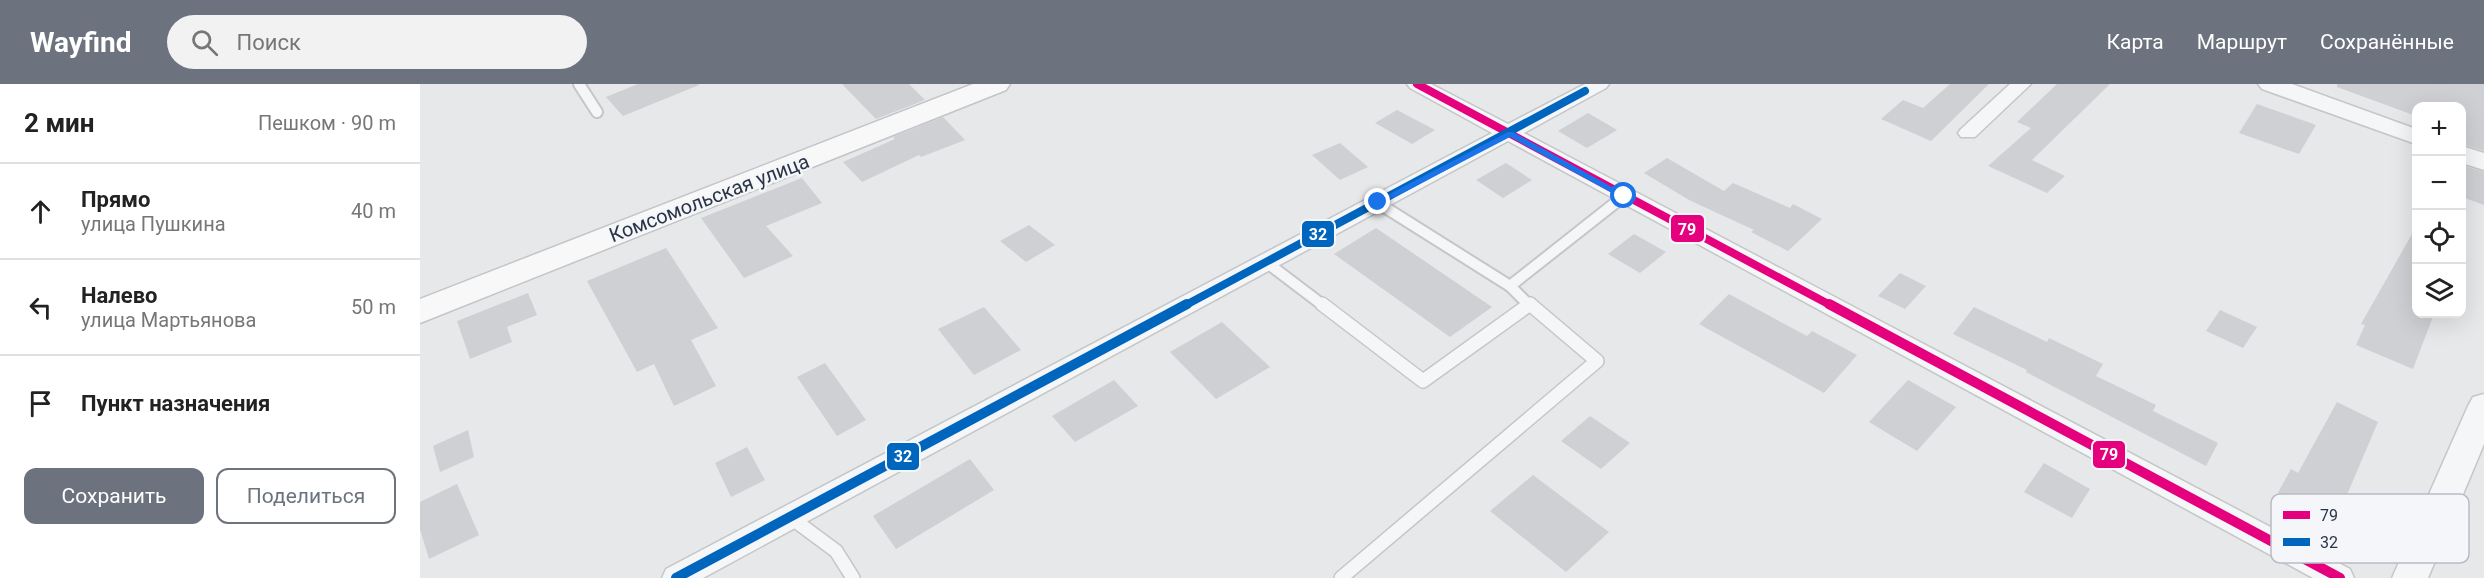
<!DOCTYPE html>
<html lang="ru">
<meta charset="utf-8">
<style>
:root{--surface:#fff;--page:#f2f2f2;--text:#222;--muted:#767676;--line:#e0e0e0;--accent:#6c737f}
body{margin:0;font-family:Roboto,sans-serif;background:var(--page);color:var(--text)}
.controls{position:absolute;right:18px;top:18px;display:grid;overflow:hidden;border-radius:12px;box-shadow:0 6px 24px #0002}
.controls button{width:54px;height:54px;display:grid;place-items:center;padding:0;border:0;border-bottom:2px solid var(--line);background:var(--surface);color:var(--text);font:30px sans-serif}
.stop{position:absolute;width:18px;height:18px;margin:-14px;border:4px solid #1a73e8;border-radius:50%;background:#fff}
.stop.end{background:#1a73e8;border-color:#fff;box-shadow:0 2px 6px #0008}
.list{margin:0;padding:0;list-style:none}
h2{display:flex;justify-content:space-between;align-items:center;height:78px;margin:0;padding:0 24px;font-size:26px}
h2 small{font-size:20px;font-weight:400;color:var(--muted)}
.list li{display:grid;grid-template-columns:39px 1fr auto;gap:18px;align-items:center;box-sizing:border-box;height:96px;padding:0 24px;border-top:2px solid var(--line)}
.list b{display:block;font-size:22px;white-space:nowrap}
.list p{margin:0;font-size:20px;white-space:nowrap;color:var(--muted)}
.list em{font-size:20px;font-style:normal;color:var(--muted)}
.actions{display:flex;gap:12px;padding:18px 24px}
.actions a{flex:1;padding:14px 0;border:2px solid var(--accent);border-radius:12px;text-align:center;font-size:21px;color:var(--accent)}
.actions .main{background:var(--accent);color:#fff}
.icon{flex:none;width:33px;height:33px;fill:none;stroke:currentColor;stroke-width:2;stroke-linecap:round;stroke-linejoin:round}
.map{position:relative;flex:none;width:2064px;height:494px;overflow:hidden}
header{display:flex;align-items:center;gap:36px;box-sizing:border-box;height:84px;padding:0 30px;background:var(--accent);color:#fff}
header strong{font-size:28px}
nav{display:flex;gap:33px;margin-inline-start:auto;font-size:21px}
.search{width:420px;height:54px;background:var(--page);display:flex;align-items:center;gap:15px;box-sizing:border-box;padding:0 21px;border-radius:33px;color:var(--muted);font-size:22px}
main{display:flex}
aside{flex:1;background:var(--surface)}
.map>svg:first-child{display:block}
</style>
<header>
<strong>Wayfind</strong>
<div class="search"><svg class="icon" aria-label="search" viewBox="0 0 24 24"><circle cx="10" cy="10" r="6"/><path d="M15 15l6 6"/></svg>Поиск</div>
<nav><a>Карта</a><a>Маршрут</a><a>Сохранённые</a></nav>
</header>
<main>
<aside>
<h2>2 мин<small>Пешком · 90 m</small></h2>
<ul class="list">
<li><svg class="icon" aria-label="ahead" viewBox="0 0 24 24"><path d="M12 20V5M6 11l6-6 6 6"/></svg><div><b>Прямо</b><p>улица Пушкина</p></div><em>40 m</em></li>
<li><svg class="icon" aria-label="left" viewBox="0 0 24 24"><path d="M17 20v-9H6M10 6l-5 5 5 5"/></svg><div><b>Налево</b><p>улица Мартьянова</p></div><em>50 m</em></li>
<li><svg class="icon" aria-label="arrive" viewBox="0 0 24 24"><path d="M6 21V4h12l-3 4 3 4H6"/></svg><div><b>Пункт назначения</b></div></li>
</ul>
<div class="actions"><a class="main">Сохранить</a><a>Поделиться</a></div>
</aside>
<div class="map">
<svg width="2064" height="494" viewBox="0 0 2064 494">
<rect width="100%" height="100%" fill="#e6e8ea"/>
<g fill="#ced0d3">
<path d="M218,0h61v1l-76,31 -17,-19z"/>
<path d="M422,0h67l16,16 -49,19z"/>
<path d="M1530,0h39l-58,57 -50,-22 22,-19 20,8z"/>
<path d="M1637,0h53l-78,76 33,16 -18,17 -59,-27 43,-38 -14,-6z"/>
<path d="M1917,0h147v67l-22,-7v-38h-46v10l-79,-29z"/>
<path d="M1837,20l59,21 -17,29 -60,-21z"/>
<path d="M977,26l38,20 -23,14 -37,-21z"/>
<path d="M1168,29l29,17 -30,18 -29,-17z"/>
<path d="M523,33l22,23 -44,17 -2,-2 -57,27 -19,-20 52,-23 -2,-2z"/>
<path d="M920,59l28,24 -28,13 -28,-25z"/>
<path d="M1247,74l57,33 9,-8 57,25 3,-4 29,15 -34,32 -37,-19 3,-2 -65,-30 -45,-27z"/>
<path d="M1086,79l26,17 -29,18 -27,-18z"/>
<path d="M2042,81l22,7v33l-22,-8z"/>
<path d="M382,94l20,25 -56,23 27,30 -49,22 -43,-60z"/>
<path d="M609,141l26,20 -29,17 -26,-21z"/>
<path d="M1996,143v87h18l-21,55 -57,-24 9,-20 -4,-1z"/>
<path d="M956,144l116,79 -42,30 -116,-83z"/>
<path d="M1214,150l32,18 -26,21 -32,-19z"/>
<path d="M246,164l52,80 -27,12 25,46 -42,20 -20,-42 -17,8 -50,-91z"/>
<path d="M1480,189l26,13 -21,23 -27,-13z"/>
<path d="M108,209l9,22 -30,12 5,15 -42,17 -13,-38z"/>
<path d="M1309,210l78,42 5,-5 45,24 -33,38 -125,-69z"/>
<path d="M564,223l37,43 -47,25 -36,-46z"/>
<path d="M1554,223l73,35 2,-4 54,26 -7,12 60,29 -3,6 65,32 -12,23 -180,-94 1,-2 -74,-36z"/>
<path d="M1800,226l37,17 -14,21 -37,-17z"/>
<path d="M802,238l48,45 -54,32 -46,-47z"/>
<path d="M405,279l41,57 -29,16 -40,-59z"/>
<path d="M694,296l24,26 -63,36 -23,-26z"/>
<path d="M1488,296l48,27 -39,44 -48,-29z"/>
<path d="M1917,318l41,20 -32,75 3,2 -15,32 -60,-31 17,-31 7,4z"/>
<path d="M1170,332l40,27 -29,26 -40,-28z"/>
<path d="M48,346l6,27 -34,15 -7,-26z"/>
<path d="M327,363l18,33 -34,17 -16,-34z"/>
<path d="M550,375l24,31 -98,59 -23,-33z"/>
<path d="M1624,379l46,26 -18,29 -48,-26z"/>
<path d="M1113,391l76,57 -43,40 -76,-61z"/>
<path d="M37,400l22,51 -50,24 -9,-30v-27z"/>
</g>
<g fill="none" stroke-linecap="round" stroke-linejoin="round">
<defs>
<g id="service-far1">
<path d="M159,0l18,28"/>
<path d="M958,119l132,83 20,20"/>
<path d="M846,178l58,44"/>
<path d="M1090,202l114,-90"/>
</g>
<g id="service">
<path d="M902,220l101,77 107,-77"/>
<path d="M370,433l46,34 17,27"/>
<path d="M921,494l256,-217 -66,-56"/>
</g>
<g id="minor">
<path d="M987,0h24l77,40 77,-40h24l-3,4 -82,45 826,436 4,9h-41l-805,-437 -805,437h-41l4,-9 826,-436 -82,-45z"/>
<path d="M1590,0h21l-56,53h-14l-3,-4 3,-4z"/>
</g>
<g id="tertiary">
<path d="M1838,0h34l124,45v15l-154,-55z"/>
<path d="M2042,62l22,7v17l-22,-7z"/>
<path d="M2064,310v50l-56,134h-36l76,-172 5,-9z"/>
</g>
<path id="primary" d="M553,0h37l-4,6 -586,233v-24z"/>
</defs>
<use href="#service-far1" stroke="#c4c6c8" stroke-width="14"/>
<use href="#service" stroke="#c4c6c8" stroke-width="16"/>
<use href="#minor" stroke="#c4c6c8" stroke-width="3"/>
<use href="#tertiary" stroke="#c4c6c8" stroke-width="3"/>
<use href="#primary" stroke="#c2c5c8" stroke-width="3"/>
<use href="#service-far1" stroke="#f5f6f7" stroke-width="10"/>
<use href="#service" stroke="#f5f6f7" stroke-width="13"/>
<use href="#minor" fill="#f5f6f7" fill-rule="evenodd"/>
<use href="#tertiary" fill="#f5f6f7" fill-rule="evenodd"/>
<use href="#primary" fill="#f8f8f8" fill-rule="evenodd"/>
<defs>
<path id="bus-1-far1" d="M997,0l415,222"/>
<path id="bus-1" d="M1409,220l511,274"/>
<path id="bus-2-far1" d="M764,222l401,-215"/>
<path id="bus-2" d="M256,494l511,-274"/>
</defs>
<use href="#bus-1-far1" stroke="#f4f6f9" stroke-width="12"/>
<use href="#bus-1" stroke="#f4f6f9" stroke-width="14"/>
<use href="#bus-2-far1" stroke="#f4f6f9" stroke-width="12"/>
<use href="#bus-2" stroke="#f4f6f9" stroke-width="14"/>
<use href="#bus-1-far1" stroke="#e5007d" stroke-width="8"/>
<use href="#bus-1" stroke="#e5007d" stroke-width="10"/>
<use href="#bus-2-far1" stroke="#0065bd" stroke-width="8"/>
<use href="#bus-2" stroke="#0065bd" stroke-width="10"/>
</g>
<path fill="#1a73e8" d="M1088,48h5l115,64 -7,2 -111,-61 -129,67 -7,-2z"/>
<g text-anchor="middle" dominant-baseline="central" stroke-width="5" stroke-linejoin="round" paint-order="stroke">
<g font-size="20" fill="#2b3445" stroke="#f4f6f9">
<text transform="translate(289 114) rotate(-21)">Комсомольская улица</text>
</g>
</g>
<rect x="1851" y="410" width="198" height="69" rx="9" fill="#f4f6f9" stroke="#b8bcc3" stroke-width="1.5"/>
<rect x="1863" y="427" width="27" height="8" fill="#e5007d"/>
<rect x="1863" y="454" width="27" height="8" fill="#0065bd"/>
<g font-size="16" fill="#2b3445">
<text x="1900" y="437">79</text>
<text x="1900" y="464">32</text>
</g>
<g stroke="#f4f6f9" stroke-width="2">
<rect x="1250" y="130" width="35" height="29" rx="6" fill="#e5007d"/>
<rect x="881" y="136" width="34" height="28" rx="6" fill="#0065bd"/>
<rect x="1672" y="356" width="34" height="29" rx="6" fill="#e5007d"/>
<rect x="466" y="358" width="34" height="29" rx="6" fill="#0065bd"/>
</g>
<g font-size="16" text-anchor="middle" font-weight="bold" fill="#fff">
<text x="1267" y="151">79</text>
<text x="898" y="156">32</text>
<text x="1689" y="376">79</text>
<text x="483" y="378">32</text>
</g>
</svg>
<div class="controls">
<button>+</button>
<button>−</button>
<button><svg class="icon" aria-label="locate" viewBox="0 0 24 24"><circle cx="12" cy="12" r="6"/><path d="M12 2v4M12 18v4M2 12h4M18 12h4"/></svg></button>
<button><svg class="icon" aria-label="layers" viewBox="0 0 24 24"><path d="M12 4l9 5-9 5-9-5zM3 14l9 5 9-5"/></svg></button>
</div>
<div class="stop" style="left:1204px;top:112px"></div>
<div class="stop end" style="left:958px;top:118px"></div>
</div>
</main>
